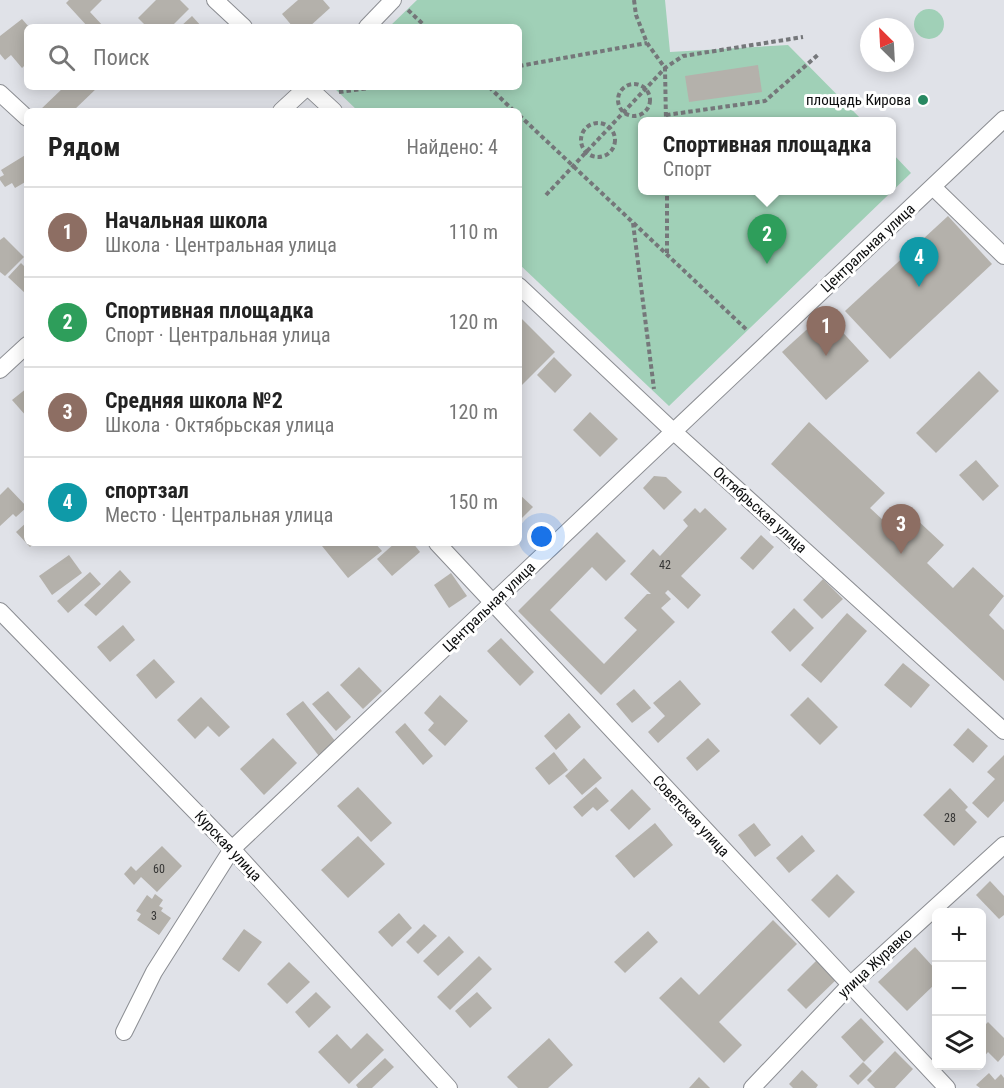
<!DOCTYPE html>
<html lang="ru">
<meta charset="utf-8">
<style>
:root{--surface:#fff;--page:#f2f2f2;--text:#222;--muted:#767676;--line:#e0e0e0;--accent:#0b8043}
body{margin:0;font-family:"Roboto Condensed",sans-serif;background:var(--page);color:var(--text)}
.controls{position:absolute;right:18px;bottom:18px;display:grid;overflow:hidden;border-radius:9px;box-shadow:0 3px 15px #0003}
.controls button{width:54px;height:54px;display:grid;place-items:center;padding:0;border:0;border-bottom:2px solid var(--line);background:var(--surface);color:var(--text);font:30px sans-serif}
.compass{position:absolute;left:860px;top:18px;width:54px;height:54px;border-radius:50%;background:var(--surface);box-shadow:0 3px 15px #0003;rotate:336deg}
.you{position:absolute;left:542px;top:537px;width:21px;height:21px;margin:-15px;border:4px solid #fff;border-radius:50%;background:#1a73e8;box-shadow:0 0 0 9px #1a73e833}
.badge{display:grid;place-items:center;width:39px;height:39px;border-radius:50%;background:var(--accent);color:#fff;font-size:20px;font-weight:700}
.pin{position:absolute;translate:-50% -50px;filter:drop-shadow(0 2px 3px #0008)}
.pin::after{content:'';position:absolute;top:32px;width:21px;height:18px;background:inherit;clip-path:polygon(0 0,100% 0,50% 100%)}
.popup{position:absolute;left:638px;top:117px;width:258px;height:78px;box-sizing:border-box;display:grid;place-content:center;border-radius:9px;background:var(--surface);filter:drop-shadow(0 2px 4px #0005);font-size:20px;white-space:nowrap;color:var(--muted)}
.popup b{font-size:22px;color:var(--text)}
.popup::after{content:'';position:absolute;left:50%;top:100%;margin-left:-12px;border:12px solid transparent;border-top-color:var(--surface)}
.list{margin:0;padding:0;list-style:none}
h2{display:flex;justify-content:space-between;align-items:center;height:78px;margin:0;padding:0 24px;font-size:26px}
h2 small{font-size:20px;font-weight:400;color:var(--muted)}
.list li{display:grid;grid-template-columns:39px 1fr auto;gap:18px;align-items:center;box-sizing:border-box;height:90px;padding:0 24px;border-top:2px solid var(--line)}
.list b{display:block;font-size:22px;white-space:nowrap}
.list p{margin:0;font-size:20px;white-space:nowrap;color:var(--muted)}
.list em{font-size:20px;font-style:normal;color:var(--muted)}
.icon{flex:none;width:33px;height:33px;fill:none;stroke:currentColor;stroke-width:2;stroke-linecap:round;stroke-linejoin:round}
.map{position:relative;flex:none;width:1004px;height:1088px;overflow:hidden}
.search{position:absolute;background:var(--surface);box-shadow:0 3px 15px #0003;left:24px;top:24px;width:498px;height:66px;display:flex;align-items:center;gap:15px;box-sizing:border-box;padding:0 21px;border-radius:9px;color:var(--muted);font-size:22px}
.panel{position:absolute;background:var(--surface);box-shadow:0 3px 15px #0003;left:24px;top:108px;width:498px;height:438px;border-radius:9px}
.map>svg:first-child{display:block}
</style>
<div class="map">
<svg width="1004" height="1088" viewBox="0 0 1004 1088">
<rect width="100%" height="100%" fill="#e0e2e8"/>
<g fill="#a0d0b7">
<path d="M417,0h248l5,52 118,-7 75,76 -221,1v68h249l1,-37 19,20 -242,233 -150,-142v-153h-161l-25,-24h186v-60h-130z"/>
<circle cx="929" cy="24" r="15"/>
</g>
<g fill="#b4b1ab">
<path d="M69,0h33l-12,12 14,15h-16l-22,-24z"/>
<path d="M156,0h24l9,9 -18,18h-24l-9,-9z"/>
<path d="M298,0h25l7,8 -21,19h-16l-11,-13z"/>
<path d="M192,16l10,11h-22z"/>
<path d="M22,19l7,8h-2v36l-5,5 -11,-13 -6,5 -5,-6v-18z"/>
<path d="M758,65l4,27 -73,10 -4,-26z"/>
<path d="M64,87h34l-25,24h-34z"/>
<path d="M27,154v27l-12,7 -3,-5 -7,4 -5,-7v-3l4,-2 -3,-5z"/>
<path d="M948,216l44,48 -102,95 -45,-48z"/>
<path d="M4,237l20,20 -19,19 -5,-4v-32z"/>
<path d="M21,263l6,6v26l-19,-18z"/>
<path d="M825,313l44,48 -43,39 -44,-48z"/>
<path d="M519,316l36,36 -36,36z"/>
<path d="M554,357l18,18 -17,18 -18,-18z"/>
<path d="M979,371l20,20 -63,62 -20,-20z"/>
<path d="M27,388v29l-15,-17z"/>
<path d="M590,412l28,27 -18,18 -27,-27z"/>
<path d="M809,422l76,71 -15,15 29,27 16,-17 29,27 -17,18 26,25 20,-21 31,29 -15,19 15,15v51l-233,-217z"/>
<path d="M976,460l23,26 -16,15 -24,-26z"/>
<path d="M654,476l12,1 16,15 -18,18 -21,-22z"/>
<path d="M8,487l19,20 -11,10 -3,-3 -13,12v-31z"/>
<path d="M519,494l14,13 -14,14z"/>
<path d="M695,508l5,5 5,-5 22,21 -46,47 20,19 -13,14 -20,-19 -3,3 6,6 -10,9 14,14 -74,73 -83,-84 79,-79 29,29 -20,20 -14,-14 -42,43 54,54 33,-34 -13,-12 23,-24h4l-21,-20 23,-25 7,7 28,-30 -5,-6z"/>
<path d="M27,522v21h7l-4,4 -14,-15z"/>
<path d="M761,535l13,12 -21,23 -13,-12z"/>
<path d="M326,543l30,2 19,-2 7,8 -34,27 -26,-32z"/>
<path d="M395,543h18l7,9 -28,24 -15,-17z"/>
<path d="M69,555l13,18 -30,22 -13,-19z"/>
<path d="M120,570l11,12 -35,34 -12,-11z"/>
<path d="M90,572l11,12 -33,29 -11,-12z"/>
<path d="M451,573l16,23 -18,12 -15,-23z"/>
<path d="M823,579l20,20 -21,20 -19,-19z"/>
<path d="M794,608l20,20 -24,24 -19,-20z"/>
<path d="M847,613l20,18 -46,52 -20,-18z"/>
<path d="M123,625l12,15 -25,22 -13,-15z"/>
<path d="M501,638l33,34 -14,14 -33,-35z"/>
<path d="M154,659l21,23 -19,17 -20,-24z"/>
<path d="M903,663l27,22 -19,23 -27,-23z"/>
<path d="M359,667l23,24 -19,18 -23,-24z"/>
<path d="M680,680l21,24 -43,39 -10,-11 17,-16 -12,-13z"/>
<path d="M634,689l17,19 -19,15 -16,-19z"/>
<path d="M328,691l23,26 -15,14 -24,-27z"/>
<path d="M440,695l28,26 -23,25 -17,-16 6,-7 -10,-10z"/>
<path d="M201,697l29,30 -11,10 -11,-11 -13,13 -18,-19z"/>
<path d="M808,697l30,30 -18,18 -30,-30z"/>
<path d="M303,701l33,41 -17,14 -33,-42z"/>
<path d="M569,713l12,14 -25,23 -12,-14z"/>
<path d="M405,723l28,33 -10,9 -28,-33z"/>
<path d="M968,728l20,18 -15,17 -20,-18z"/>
<path d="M273,738l24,25 -33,32 -24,-26z"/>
<path d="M708,738l12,13 -23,20 -11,-13z"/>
<path d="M554,752l14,18 -19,15 -14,-17z"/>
<path d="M1004,755v46l-16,17 -16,-15 23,-24 -8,-7z"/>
<path d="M584,758l18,20 -20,17 -17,-19z"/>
<path d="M358,787l34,36 -21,19 -34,-36z"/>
<path d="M596,787l13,14 -12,10 -4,-4 -11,10 -9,-10z"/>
<path d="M950,788l18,19 -3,3 12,12 -23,24 -31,-31z"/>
<path d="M632,789l19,20 -22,21 -19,-20z"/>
<path d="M655,823l18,22 -39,33 -19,-22z"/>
<path d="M754,823l17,22 -16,12 -17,-22z"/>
<path d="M802,835l13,16 -26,22 -13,-15z"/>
<path d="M358,836l27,28 -37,34 -27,-28z"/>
<path d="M162,846l20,20 -25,26 -16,-15 -7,8 -10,-11 7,-8 5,5z"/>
<path d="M837,874l18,18 -26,26 -18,-18z"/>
<path d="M990,881l14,15v19l-5,4 -23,-24z"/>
<path d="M155,894l8,6 -4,6 4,2 -2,3 10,7 -12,17 -22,-15 4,-6 -5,-3 11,-16 5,4z"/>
<path d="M399,913l13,15 -20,19 -14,-15z"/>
<path d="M773,920l24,24 -78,78 23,23 -18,18 -65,-65 22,-21 18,18z"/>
<path d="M424,924l13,12 -19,18 -12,-12z"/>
<path d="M244,929l18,13 -23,30 -17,-13z"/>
<path d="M648,931l10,11 -33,31 -11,-11z"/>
<path d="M449,936l15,16 -26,24 -15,-15z"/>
<path d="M915,947l21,23v13l-29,28 -29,-29z"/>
<path d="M479,956l13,13 -42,41 -13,-13z"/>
<path d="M818,959l19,20 -31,30 -19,-19z"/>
<path d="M289,962l21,20 -23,22 -20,-20z"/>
<path d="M316,992l15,15 -22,21 -14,-16z"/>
<path d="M477,992l15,16 -22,20 -15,-17z"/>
<path d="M861,1018l23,24 -20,20 -23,-25z"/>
<path d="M988,1022l16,16v17l-6,7 -10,-10 -6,7v-31z"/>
<path d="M367,1033l17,17 -35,34 -31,-32 19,-18 14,15z"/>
<path d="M549,1038l24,27 -25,23h-30l-11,-11z"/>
<path d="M895,1051l18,18 -18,19h-20l-8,-8z"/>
<path d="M385,1058l9,9 -22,21h-14l-2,-3z"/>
<path d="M863,1062l9,9 -14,14 -9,-9z"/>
<path d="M802,1070l16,15 -2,3h-23l-4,-4z"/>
<path d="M989,1073l6,7 6,-6 3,4v10h-24l-4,-3z"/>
<path d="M699,1077l11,11h-21z"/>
</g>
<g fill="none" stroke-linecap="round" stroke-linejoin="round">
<defs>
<g id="street">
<path d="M215,0l29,27"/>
<path d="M367,27l26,-27"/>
<path d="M308,87l26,24"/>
<path d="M0,93l27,25"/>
<path d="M281,111l26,-24"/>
<path d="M933,187l71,69"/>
<path d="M519,286l154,145 331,300"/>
<path d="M0,370l27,-25"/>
<path d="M437,543l510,545"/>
<path d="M0,611l232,238 217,239"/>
<path d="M124,1032l30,-60 78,-123 772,-730"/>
<path d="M752,1088l98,-103 154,-140"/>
</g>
</defs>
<use href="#street" stroke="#8b8d92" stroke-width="18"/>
<g stroke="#75777a" stroke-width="4" stroke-dasharray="4.5 3" stroke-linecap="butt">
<path d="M634,0l2,15 11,28 18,25 1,54"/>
<path d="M408,10l18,17"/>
<path d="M519,66l128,-23"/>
<circle cx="634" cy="100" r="16"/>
<path d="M489,87l25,24"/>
<path d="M339,92l38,-5"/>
<path d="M519,115l229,216"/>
<path d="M666,115l99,-14 54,-47"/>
<circle cx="598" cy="140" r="17"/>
<path d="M546,195l119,-127 18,-12 120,-19"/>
<path d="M633,223l21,166"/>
<path d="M667,253v-63"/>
</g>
<use href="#street" stroke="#fff" stroke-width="16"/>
</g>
<circle fill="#288861" stroke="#fff" stroke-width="2" cx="923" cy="100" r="6"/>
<g text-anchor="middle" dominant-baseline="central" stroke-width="6" stroke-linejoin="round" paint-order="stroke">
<g font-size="12" fill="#363635">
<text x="665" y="565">42</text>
<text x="950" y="818">28</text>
<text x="159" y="869">60</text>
<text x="154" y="916">3</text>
</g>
<g font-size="15" fill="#0c0d0e" stroke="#fff" text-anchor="end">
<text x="911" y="100">площадь Кирова</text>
</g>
<g font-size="15" fill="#0c0d0e" stroke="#fff">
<text transform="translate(868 248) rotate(-43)">Центральная улица</text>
<text transform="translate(760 510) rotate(42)">Октябрьская улица</text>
<text transform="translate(489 607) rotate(-44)">Центральная улица</text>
<text transform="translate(691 816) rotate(47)">Советская улица</text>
<text transform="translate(228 846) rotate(47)">Курская улица</text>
<text transform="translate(875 963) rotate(-43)">улица Журавко</text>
</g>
</g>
</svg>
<div class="controls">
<button>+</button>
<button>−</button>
<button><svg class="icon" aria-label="layers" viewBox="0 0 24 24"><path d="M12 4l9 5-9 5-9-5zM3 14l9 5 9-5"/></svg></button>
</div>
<svg class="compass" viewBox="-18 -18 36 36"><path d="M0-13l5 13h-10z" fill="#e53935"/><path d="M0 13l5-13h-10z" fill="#767676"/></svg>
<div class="you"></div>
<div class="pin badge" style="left:826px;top:356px;background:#8d6e63">1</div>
<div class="pin badge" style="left:767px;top:264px;background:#2e9e5b">2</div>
<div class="popup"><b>Cпортивная площадка</b>Спорт</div>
<div class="pin badge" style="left:901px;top:554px;background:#8d6e63">3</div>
<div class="pin badge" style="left:919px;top:287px;background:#0f9aa8">4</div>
<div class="search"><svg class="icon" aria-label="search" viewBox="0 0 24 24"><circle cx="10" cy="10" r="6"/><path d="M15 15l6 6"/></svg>Поиск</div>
<section class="panel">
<h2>Рядом<small>Найдено: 4</small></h2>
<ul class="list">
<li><span class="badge" style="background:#8d6e63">1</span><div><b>Начальная школа</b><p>Школа · Центральная улица</p></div><em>110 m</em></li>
<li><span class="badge" style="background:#2e9e5b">2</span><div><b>Cпортивная площадка</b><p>Спорт · Центральная улица</p></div><em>120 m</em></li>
<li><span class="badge" style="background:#8d6e63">3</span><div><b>Средняя школа №2</b><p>Школа · Октябрьская улица</p></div><em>120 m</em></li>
<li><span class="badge" style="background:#0f9aa8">4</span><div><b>спортзал</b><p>Место · Центральная улица</p></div><em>150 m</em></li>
</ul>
</section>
</div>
